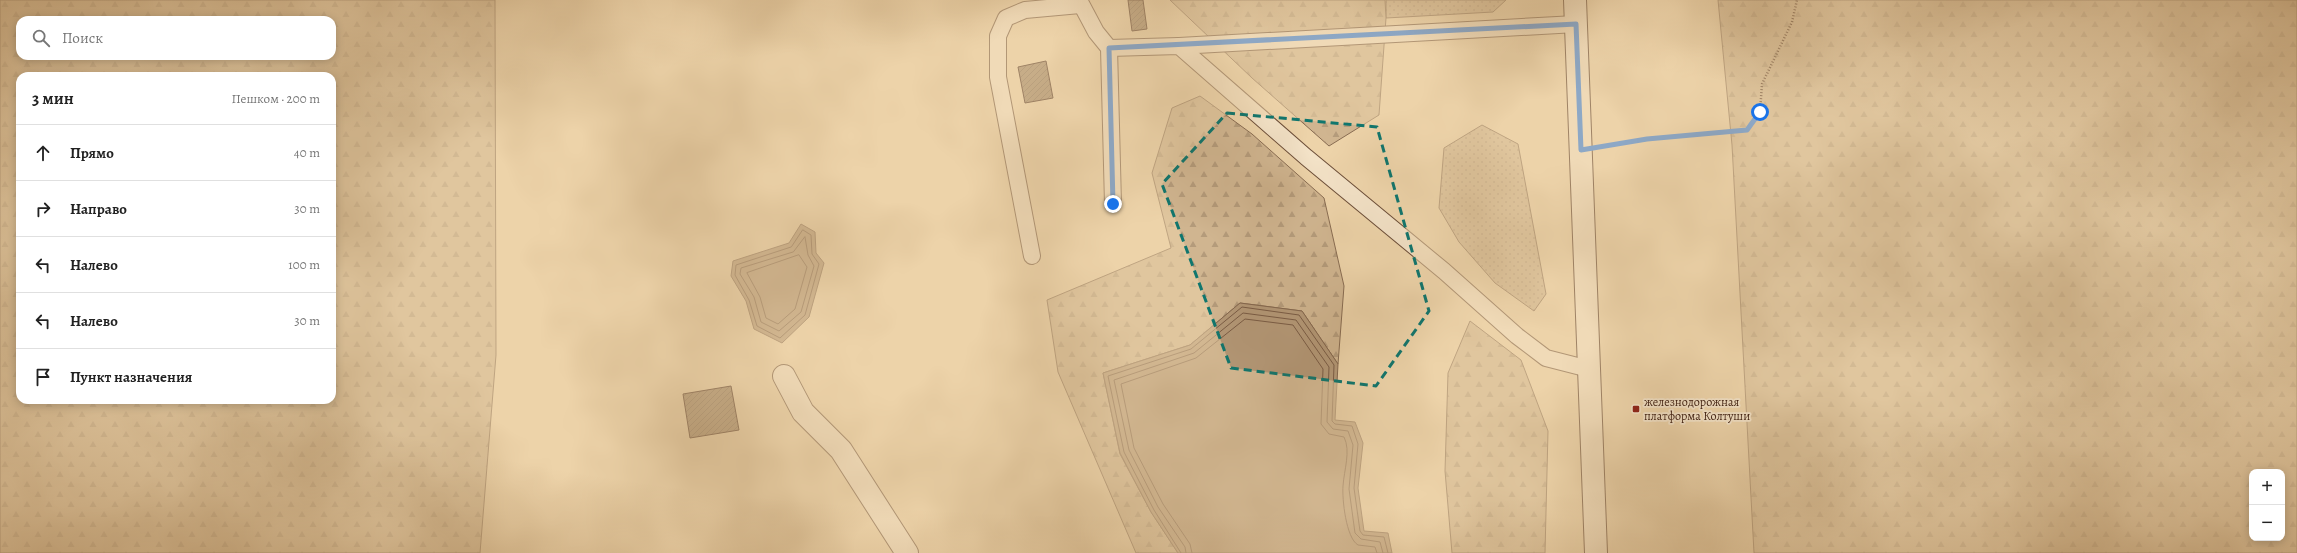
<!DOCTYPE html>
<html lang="ru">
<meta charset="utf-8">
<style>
:root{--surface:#fff;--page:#f6f6f6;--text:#222;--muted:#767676;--line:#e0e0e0}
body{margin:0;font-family:Alegreya,serif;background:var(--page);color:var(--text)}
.controls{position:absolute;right:12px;bottom:12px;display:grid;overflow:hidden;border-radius:8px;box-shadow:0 2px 10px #0003}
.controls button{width:36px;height:36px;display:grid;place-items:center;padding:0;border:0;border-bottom:1px solid var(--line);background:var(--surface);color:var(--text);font:20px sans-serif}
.stop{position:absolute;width:12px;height:12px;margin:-9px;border:3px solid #1a73e8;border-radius:50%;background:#fff}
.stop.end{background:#1a73e8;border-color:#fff;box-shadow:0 1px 4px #0008}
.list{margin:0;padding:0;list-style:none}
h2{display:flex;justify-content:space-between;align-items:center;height:52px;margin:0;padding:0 16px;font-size:17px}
h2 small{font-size:13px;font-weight:400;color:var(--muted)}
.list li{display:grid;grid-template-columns:26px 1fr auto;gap:12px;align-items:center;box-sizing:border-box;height:56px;padding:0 16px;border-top:1px solid var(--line)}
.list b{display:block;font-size:15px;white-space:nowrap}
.list em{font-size:13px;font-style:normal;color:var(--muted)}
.icon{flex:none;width:22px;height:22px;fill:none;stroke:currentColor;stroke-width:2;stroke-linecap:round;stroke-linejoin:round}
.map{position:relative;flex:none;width:2297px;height:553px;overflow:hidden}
.search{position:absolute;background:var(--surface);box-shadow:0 2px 10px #0003;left:16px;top:16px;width:320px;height:44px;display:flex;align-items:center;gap:10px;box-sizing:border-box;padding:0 14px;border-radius:12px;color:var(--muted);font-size:15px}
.panel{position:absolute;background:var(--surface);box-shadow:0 2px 10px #0003;left:16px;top:72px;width:320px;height:332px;border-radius:12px}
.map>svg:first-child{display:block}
</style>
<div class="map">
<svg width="2297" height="553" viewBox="0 0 2297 553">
<defs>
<pattern id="grass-dots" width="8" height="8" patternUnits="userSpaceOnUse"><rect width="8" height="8" fill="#d0b590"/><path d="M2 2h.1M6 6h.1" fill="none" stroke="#b49b7b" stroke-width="1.8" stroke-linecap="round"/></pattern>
<pattern id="forest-firs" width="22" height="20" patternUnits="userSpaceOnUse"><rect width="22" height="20" fill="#d0b590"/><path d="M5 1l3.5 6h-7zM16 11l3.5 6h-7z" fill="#b49b7b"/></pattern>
<pattern id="building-hatch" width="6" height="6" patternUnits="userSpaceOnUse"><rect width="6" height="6" fill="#9a7e61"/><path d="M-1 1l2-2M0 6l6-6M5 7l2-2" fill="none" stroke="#7f674f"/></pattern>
</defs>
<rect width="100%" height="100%" fill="#edd3a9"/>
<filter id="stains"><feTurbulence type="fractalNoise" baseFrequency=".005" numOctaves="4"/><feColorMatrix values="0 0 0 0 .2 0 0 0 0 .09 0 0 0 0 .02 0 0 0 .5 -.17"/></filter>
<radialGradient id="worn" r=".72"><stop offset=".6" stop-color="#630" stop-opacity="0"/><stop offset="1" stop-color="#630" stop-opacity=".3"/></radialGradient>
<g fill="url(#grass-dots)" stroke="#886c52">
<path d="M1386,0h120l-13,12 -107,6z"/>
<path d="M1482,125l36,19 28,150 -12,17 -39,-28 -36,-41 -20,-34 5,-60z"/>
</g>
<g fill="url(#forest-firs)" stroke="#886c52" fill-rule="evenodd">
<path d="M0,0h495l1,355 -16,198h-480zM20,20h312v36h-312zM20,76h312v324h-312z"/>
<path d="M1170,0h215l1,18 -7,97 -50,31 -77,-68z"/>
<path d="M1718,0h579v553h-543l-22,-408zM2252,472h30v66h-30z"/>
<path d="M1200,96l52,38 72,64 20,88 -6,78 -36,-53 -62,-8 -50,42 -87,28 17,81 31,58 27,41h-42l-78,-181 -11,-72 124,-52 -19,-75 20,-65z"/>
<path d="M1470,321l51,39 27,71 -3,122h-93l-7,-82 3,-98z"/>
</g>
<g fill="#b39776" stroke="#85684f">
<path d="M801,224l14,8 1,21 8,10 -15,54 -27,26 -28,-14 -8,-28 -15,-25 2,-15 56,-18z"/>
<path d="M1240,303l62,8 36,53 -3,56 20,2 8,21 -5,45 6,43 24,2 4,20h-214l-27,-41 -31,-59 -17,-80 87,-28z"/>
</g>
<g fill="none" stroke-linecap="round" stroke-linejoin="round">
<g stroke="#7a5c45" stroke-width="1">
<path d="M803,230l8,5 1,19 7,10 -14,51 -25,23 -23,-12 -8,-26 -14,-25 1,-10 55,-18z"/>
<path d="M805,237l3,18 6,11 -13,46 -22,19 -18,-9 -7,-25 -14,-23 1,-6 52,-16z"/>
<path d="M799,255l8,12 -12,42 -17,15 -12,-6 -6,-21 -13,-24z"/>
<path d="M1181,553l-27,-43 -30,-58 -16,-76 83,-27 51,-42 57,8 35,50 -2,56 3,3 17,2 6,18 -4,44 6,43 3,4 21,2 4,16"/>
<path d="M1186,553l-1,-6 -27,-40 -29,-57 -15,-70 80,-27 49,-40 53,7 33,47 -2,55 6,7 15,2 5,14 -4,44 6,44 6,6 19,3 3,11"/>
<path d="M1192,553l-2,-9 -27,-40 -29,-56 -13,-64 75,-26 49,-39 48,6 30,44 -2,55 8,10 15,3c7,14 0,33 -1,49 -1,13 3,52 15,59l17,2 2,6"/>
</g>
</g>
<g fill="url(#building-hatch)" stroke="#412214">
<path d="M1128,0h15l4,29 -15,2z"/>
<path d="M1046,61l7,37 -28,5 -7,-36z"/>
<path d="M731,386l8,44 -49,8 -7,-44z"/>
</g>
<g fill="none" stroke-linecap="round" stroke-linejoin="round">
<defs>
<g id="service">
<path d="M1079,0l17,32 13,16 4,156"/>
<path d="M1179,46l397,-22"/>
<path d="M1109,48l70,-2 127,111 138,114 73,65 29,22 43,11"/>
<path d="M1032,256l-34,-179v-41l8,-18 19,-8 55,-5"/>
</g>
<path id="minor" d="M784,376l19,36 38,38 66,103"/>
<path id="secondary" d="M1575,0l21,553"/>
</defs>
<use href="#service" stroke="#6c4e39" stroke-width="18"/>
<use href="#minor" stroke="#6c4e39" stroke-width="24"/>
<use href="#secondary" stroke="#412214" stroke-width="24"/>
<path stroke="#412214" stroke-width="2.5" stroke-dasharray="1 2" stroke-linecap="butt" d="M1609,145l38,-6 100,-9 13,-18 2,-28 30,-62 5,-22"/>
<use href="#service" stroke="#f3e2c7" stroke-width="16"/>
<use href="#minor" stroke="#f3e2c7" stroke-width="22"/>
<use href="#secondary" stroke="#f3e2c7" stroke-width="22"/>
</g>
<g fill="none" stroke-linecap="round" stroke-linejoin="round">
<path stroke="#1a73e8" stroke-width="5" d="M1113,204l-4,-156 467,-24 5,126 66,-11 100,-9 13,-18"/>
</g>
<path d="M0 0H2297V553H0ZM1227,113l150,14 52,184 -53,75 -145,-18 -69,-184z" fill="#edd3a9" fill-opacity=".55" fill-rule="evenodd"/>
<path fill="none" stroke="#0f766e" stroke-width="3" stroke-dasharray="8 5" stroke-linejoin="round" d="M1227,113l150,14 52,184 -53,75 -145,-18 -69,-184z"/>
<rect fill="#8f2418" stroke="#f3e2c7" stroke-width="1.5" x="1632" y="405" width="8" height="8" rx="2"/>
<g text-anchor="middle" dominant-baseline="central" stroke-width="3.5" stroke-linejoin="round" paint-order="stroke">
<g font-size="12" fill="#412214" stroke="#f3e2c7" text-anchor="start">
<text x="1644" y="402">железнодорожная<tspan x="1644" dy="14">платформа Колтуши</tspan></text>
</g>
</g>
<rect width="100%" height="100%" filter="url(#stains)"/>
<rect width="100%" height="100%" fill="url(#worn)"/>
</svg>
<div class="controls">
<button>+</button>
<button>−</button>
</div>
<div class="stop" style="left:1760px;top:112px"></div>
<div class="stop end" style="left:1113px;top:204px"></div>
<div class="search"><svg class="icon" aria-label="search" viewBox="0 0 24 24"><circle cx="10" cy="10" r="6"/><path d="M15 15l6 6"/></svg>Поиск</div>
<section class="panel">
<h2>3 мин<small>Пешком · 200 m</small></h2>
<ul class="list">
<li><svg class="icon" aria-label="ahead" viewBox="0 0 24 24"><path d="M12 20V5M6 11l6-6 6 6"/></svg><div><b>Прямо</b></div><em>40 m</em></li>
<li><svg class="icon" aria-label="right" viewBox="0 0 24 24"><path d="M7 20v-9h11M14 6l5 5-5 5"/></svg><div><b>Направо</b></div><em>30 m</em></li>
<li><svg class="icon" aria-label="left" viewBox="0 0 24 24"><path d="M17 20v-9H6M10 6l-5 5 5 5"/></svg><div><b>Налево</b></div><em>100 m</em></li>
<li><svg class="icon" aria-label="left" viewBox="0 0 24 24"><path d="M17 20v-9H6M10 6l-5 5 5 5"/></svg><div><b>Налево</b></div><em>30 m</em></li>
<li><svg class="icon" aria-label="arrive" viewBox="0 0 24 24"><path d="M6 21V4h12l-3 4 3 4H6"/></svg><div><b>Пункт назначения</b></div></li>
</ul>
</section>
</div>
